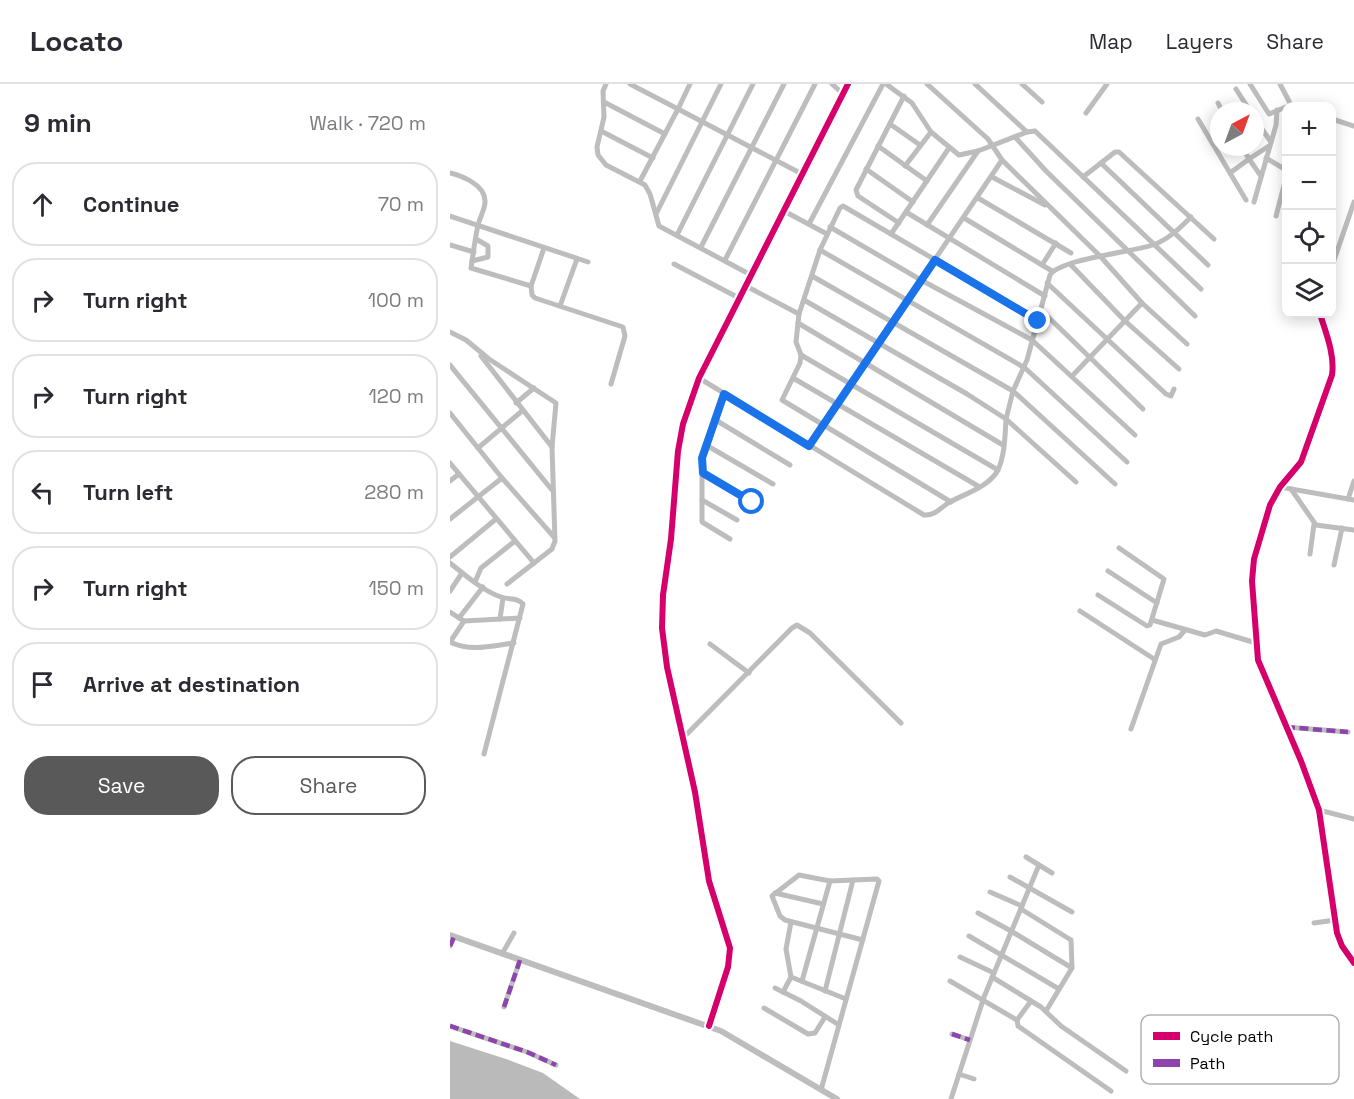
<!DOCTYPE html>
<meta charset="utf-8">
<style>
:root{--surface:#fff;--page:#f2f2f3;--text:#2b2b33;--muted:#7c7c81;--line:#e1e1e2;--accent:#595959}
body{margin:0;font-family:"Space Grotesk",sans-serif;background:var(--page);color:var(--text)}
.controls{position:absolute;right:18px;top:18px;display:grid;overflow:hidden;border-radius:12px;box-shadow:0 3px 15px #0003}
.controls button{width:54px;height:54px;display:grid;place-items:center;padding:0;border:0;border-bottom:2px solid var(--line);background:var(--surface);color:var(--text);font:30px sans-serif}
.compass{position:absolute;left:760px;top:18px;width:54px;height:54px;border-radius:50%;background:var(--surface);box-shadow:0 3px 15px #0003;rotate:41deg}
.stop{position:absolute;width:18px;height:18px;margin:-14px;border:4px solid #1a73e8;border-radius:50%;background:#fff}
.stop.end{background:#1a73e8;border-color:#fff;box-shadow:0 2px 6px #0008}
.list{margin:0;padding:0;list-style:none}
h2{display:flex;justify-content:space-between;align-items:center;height:78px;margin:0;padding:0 24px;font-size:26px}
h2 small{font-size:20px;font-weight:400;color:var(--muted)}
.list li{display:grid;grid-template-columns:39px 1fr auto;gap:18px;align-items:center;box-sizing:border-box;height:84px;margin:0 12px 12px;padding:0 12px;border:2px solid var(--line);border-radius:24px}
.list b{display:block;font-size:22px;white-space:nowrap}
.list em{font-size:20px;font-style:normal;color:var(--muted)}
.actions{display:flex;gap:12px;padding:18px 24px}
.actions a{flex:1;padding:14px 0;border:2px solid var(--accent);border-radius:24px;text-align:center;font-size:21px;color:var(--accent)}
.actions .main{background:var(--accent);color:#fff}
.icon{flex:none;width:33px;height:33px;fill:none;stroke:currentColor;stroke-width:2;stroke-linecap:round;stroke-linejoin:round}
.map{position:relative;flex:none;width:904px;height:1015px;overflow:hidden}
header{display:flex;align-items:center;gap:36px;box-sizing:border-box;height:84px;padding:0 30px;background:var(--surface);border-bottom:2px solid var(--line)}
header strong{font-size:28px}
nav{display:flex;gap:33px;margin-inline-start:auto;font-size:21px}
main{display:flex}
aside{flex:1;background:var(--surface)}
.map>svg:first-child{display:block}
</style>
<header>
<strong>Locato</strong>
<nav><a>Map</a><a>Layers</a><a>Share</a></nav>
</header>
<main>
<aside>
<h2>9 min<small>Walk · 720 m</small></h2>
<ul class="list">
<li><svg class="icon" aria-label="ahead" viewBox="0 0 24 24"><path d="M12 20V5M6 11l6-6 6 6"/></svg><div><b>Continue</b></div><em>70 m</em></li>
<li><svg class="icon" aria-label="right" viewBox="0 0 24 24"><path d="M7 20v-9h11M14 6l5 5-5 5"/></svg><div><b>Turn right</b></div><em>100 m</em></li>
<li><svg class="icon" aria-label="right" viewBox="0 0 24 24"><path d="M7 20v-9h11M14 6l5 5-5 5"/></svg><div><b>Turn right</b></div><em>120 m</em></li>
<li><svg class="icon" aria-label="left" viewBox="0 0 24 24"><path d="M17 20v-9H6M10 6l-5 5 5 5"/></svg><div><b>Turn left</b></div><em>280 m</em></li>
<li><svg class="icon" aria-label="right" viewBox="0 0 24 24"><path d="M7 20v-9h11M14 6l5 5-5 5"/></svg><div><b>Turn right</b></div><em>150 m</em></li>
<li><svg class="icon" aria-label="arrive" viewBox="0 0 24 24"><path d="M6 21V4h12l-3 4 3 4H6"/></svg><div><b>Arrive at destination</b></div></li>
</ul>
<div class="actions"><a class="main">Save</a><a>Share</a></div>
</aside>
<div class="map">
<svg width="904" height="1015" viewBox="0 0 904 1015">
<rect width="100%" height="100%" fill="#fff"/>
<path fill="#bababa" d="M0,957l56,18 37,14 37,26h-130z"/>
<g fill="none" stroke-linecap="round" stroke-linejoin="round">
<g stroke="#bdbdbd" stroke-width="5">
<path d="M156,0l-3,7 1,26 -7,30 1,8 8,10 39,20 5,9 9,32 92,49"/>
<path d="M180,0l48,25 -38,72"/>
<path d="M240,0l-12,25 124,65"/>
<path d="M382,0l11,10"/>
<path d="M436,0l26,19 19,29 28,23 19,-4 49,-19 8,-1 166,158"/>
<path d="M477,0l61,55 14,21 98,96 42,47 45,41"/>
<path d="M525,0l52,48"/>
<path d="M572,0l20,18"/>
<path d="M800,0l19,30 17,-7"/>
<path d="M830,0l11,21 4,1"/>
<path d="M786,5l14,22"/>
<path d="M154,18l61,32"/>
<path d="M768,19l4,8"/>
<path d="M636,29l21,-29"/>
<path d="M748,35l32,54"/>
<path d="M805,35l16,23"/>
<path d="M882,35l22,7"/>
<path d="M440,40l30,21"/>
<path d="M151,47l52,27"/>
<path d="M565,53l31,34 149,145"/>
<path d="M428,62l49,35"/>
<path d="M792,63l7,12 -19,14 16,27"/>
<path d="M816,74l20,12"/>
<path d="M651,79l107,102"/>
<path d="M455,82l26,-34"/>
<path d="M416,85l47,33"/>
<path d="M0,89c12,3 36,12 35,29 0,7 -5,15 -7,23 -3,14 -5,29 -7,43l60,18 13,-38"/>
<path d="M811,92l-12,-17 20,-13"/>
<path d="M542,93l53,28"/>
<path d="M633,93l32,-25h4l95,87"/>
<path d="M528,114l93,55"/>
<path d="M804,118l22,-77 1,-15"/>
<path d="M334,127l43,23"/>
<path d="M456,128l139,84"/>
<path d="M206,130l65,-130"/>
<path d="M0,132l138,46"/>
<path d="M826,132l10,-38"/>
<path d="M514,134l88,53"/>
<path d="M449,139l-41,-27 -2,-6 48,-94"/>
<path d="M359,140l74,-140"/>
<path d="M477,141l51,-74"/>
<path d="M380,143l91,53 111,60 103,95"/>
<path d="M441,150l58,-86"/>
<path d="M227,151l76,-151"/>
<path d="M0,161l24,7"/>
<path d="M251,163l83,-163"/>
<path d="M370,166l205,118 102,94"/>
<path d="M275,176l90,-176"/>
<path d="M22,177l16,-4v-11l-12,-7"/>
<path d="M224,180l65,34"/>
<path d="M592,181l14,-22"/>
<path d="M621,181l54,56 54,48"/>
<path d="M882,182l22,-64"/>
<path d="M362,192l201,115 102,93"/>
<path d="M597,199l119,111 5,2 3,-7"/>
<path d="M81,202l1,9 3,3 88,29 2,9 -14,48"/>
<path d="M296,202l53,28"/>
<path d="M110,222l17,-47"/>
<path d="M591,226l102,99"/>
<path d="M870,230c6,19 15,41 12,61l-31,87 -21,25 -10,18 -16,54 -2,22 6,79 43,101 18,49 18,123 5,13 12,17"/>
<path d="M348,239l-2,19 5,13 -1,8 -18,37 169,102"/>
<path d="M0,248l16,8 23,19 67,44 -4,44 3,94 -3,8 -18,14 -84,-100"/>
<path d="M351,271l197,115"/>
<path d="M31,272l71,91"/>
<path d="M0,281l102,125"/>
<path d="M622,292l70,-73"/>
<path d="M249,294l225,137c10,1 17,-7 24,-12 16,-9 41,-16 50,-33 7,-15 7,-35 8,-51l-39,-25 -163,-94"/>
<path d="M343,294l185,108"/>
<path d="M274,310l-22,64v64l28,17"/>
<path d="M66,319l18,-15"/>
<path d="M0,329l52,65 52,59"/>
<path d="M264,335l76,46"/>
<path d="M256,361l67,39"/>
<path d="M553,361l-205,-122 1,-9 21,-64 20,-42 3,-2 195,114"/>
<path d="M359,362l193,-286"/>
<path d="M28,364l44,-37"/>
<path d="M253,389l49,29"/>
<path d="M0,397l9,-7"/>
<path d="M626,398l-70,-63 7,-28 14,-31 23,-85c10,-16 82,-23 103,-30 16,-6 27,-17 38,-28"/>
<path d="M830,403l74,13"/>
<path d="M841,405l25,36 38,5"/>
<path d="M898,415l6,-18"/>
<path d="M252,416l35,20"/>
<path d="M0,435l52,-41"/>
<path d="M860,470l4,-30"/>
<path d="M0,473l46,-38"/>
<path d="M0,479c15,12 33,28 51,34 8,3 16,0 22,7l-39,150"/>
<path d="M884,481l8,-37"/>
<path d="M658,487l49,32"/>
<path d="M25,498l6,-14 34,-27"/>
<path d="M57,500l27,-21"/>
<path d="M0,507l12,-18"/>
<path d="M648,511l49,31 3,-1 14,-46 -45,-31"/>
<path d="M630,527l74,48"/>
<path d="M0,528l14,9 56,-3"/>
<path d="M9,534l24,-31"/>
<path d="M50,535l3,-21"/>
<path d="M702,536l53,15 11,-4 40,12"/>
<path d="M14,537l-14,21c21,10 41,4 64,1"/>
<path d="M260,560l39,29"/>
<path d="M836,643l62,5"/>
<path d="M681,645l30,-85 18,-7 6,-7"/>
<path d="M233,654l109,-110 5,-3 13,8 91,90"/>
<path d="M869,726l35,9"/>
<path d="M576,773l26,16"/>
<path d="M560,793l62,35"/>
<path d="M540,808l32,14"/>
<path d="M325,809l48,11"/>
<path d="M571,825l50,31 1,28 -26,43"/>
<path d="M528,829l33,18 61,37"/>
<path d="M341,838l-5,27 5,28 55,22"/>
<path d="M864,839l21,-3"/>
<path d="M519,852l90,53"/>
<path d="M0,862l4,-9"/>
<path d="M52,870l12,-21"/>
<path d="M510,873l34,16"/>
<path d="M542,893l49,30 20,19 65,45"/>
<path d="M352,897l28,-100"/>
<path d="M500,897l67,39 1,6 93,65"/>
<path d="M325,904l26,13 38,24"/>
<path d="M375,907l28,-111"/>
<path d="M333,908l8,-15"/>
<path d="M54,923l16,-47"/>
<path d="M314,924l44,26 7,-1 10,-16"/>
<path d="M567,936l14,-19"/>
<path d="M0,942l77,26 29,13"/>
<path d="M259,942l19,-59 2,-19 -21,-67 -14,-89 -28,-125 -5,-39 1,-33 8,-56 7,-88 5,-27 16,-46 149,-294"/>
<path d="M502,950l18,6"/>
<path d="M509,990l15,5"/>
<path d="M371,1006l58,-209 -2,-2 -47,2 -31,-6 -27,21 8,20 5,4 78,20"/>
<path d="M501,1015l33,-102 55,-132"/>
</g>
<path stroke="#bdbdbd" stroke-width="6" d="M0,851l271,96 116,68"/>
<g stroke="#8e44ad" stroke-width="4.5" stroke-dasharray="9 4.5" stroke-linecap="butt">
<path d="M836,643l62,5"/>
<path d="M0,862l4,-9"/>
<path d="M54,923l16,-47"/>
<path d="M0,942l77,26 29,13"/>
<path d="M502,950l18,6"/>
</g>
<defs>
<g id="cycleway">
<path d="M870,230c6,19 15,41 12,61l-31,87 -21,25 -10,18 -16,54 -2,22 6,79 43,101 18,49 18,123 5,13 12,17"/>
<path d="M259,942l19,-59 2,-19 -21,-67 -14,-89 -28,-125 -5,-39 1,-33 8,-56 7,-88 5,-27 16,-46 149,-294"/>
</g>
</defs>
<use href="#cycleway" stroke="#fff" stroke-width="10"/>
<use href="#cycleway" stroke="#d6006c" stroke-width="6"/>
</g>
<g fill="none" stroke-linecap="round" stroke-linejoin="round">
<path stroke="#1a73e8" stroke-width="8" d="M302,418l-49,-29 -1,-15 22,-64 85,52 126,-186 103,61"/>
</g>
<rect x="691" y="931" width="198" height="69" rx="9" fill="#fff" stroke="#b2b2b2" stroke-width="1.5"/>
<rect x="703" y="948" width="27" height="8" fill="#d6006c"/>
<rect x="703" y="975" width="27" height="8" fill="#8e44ad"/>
<g font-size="16" fill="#000">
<text x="740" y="958">Cycle path</text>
<text x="740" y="985">Path</text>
</g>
</svg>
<div class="controls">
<button>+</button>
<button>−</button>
<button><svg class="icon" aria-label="locate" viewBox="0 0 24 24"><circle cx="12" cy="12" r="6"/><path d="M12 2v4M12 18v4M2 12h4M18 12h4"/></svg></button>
<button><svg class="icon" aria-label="layers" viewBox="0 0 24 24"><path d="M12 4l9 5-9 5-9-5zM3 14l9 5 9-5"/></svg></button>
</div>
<svg class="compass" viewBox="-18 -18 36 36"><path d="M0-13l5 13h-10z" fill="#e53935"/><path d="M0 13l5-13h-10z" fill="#7c7c81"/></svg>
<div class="stop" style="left:302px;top:418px"></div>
<div class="stop end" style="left:588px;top:237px"></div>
</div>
</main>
